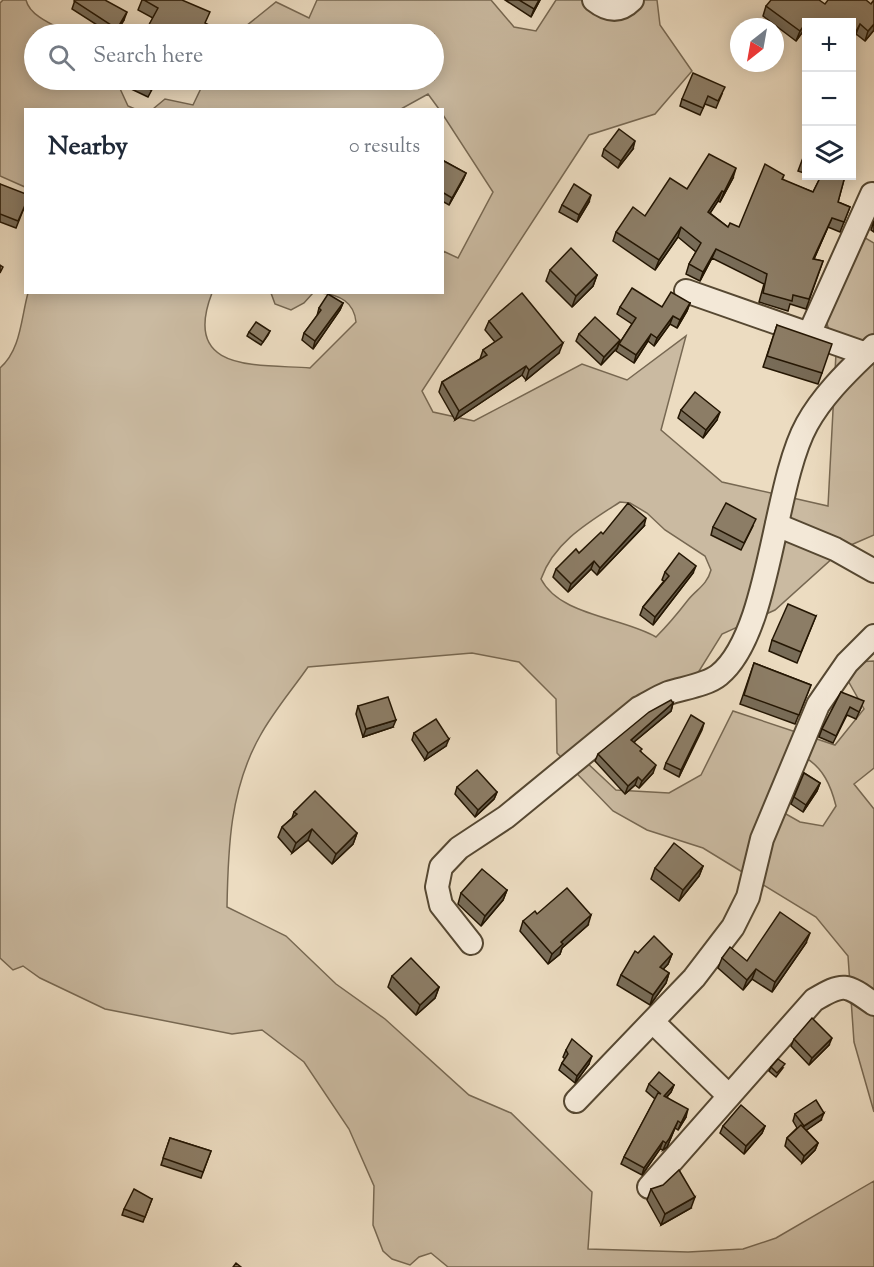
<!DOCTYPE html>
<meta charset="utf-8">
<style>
:root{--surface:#fff;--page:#f2f2f3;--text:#1f2937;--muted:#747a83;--line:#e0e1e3}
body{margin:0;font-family:"Sorts Mill Goudy",serif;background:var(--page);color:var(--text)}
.controls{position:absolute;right:18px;top:18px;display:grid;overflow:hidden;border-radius:0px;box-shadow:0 3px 15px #0003}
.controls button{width:54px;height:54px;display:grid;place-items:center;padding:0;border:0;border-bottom:2px solid var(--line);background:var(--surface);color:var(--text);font:30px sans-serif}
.compass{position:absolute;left:730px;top:18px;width:54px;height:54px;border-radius:50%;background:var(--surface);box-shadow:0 3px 15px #0003;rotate:211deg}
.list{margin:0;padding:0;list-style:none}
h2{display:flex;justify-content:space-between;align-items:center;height:78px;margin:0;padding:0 24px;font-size:26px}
h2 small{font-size:20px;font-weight:400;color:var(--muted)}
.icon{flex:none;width:33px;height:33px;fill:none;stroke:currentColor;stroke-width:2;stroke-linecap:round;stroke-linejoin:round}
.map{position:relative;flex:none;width:874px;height:1267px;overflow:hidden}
.search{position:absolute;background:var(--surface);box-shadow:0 3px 15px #0003;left:24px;top:24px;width:420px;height:66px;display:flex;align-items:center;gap:15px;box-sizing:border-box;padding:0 21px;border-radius:33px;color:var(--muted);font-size:22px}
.panel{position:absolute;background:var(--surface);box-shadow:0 3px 15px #0003;left:24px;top:108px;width:420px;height:186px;border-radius:0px}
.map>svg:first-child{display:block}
</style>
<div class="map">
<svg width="874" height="1267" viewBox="0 0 874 1267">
<rect width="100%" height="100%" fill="#ecdcc1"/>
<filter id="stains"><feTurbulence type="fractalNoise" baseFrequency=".00333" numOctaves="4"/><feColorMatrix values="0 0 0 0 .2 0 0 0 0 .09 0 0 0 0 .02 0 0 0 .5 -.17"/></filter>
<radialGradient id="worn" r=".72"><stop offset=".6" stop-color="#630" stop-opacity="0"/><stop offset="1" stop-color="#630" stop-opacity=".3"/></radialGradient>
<g fill="#cabaa1" stroke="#776852" stroke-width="1.5" fill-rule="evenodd">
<path d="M3,0h23c4,17 30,26 45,34h-37v46h82l12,26 7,3 -109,1 -1,77 -25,-11v-173z"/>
<path d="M317,0h174l23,27 22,4 20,-31h101l3,25 32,46 -37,43 -66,21 -167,256 11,21 41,9 108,-57 45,16 59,-44 -25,94 61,52 106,24 8,-153 -12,-39 38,-78 12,7v292l-30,13 -69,62 -53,24 -26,42 -111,85 31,29 53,3 32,-18 32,-64 102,34 29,-36 -26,-46 36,-2v107l-20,16 20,25v303l-20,-70 -6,-86 -32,-39 -113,-69 -56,-18 -34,-19 -56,-58 -1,-54 -37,-37 -47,-9 -164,14c-16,23 -35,45 -48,69 -30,53 -32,112 -33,171l59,29 50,48 49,35 84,76 42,18 81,79 -4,57 100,3 55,-3 33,-11 98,-57v86h-426l-17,-14 -12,4 -9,8 -18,-6 -9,-8 -10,-26 1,-39 -25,-57 -45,-67 -42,-32 -30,4 -127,-25 -65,-31 -17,-12 -10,4 -13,-12v-590c21,-18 21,-50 28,-75h184c-31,80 45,71 98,75l46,-46c-2,-20 -16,-27 -35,-29l121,-1 1,-41 15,7 35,-66 -50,-77 -1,-5 -3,-1 -11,-15 -27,15h-248l12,-10 28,6 12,-25h229v-46h-198l40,-32 33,16zM620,502l10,1 17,10 18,17 40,26 6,14c-4,15 -14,19 -23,30 -10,13 -20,25 -32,37 -34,-20 -96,-21 -115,-58 13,-37 48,-57 79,-77zM804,757c19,10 27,29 32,49l-13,20 -23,-4 -30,-17z"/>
<path d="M271,293v-1l42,1 -9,10 -13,7 -16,-6z"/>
</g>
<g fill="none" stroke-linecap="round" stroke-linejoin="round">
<defs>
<g id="minor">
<path d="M594,0c14,11 25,13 38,0"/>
<path d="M686,291l180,63 8,-8"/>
<path d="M809,334l63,-140"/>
<path d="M777,525l58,24 39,22"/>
<path d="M471,943l-30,-38 -4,-18 4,-20 18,-19 47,-31 133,-109c10,-5 19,-11 29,-15 15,-5 39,-8 51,-18 52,-42 54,-190 88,-251 15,-27 37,-49 59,-70"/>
<path d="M653,1022l76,74"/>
<path d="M576,1101l118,-123 39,-51 15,-30 14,-58 56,-134 29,-42 27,-27"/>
<path d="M649,1187l165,-187c30,-18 32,-16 60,4"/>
</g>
</defs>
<use href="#minor" stroke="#564832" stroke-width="26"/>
<use href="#minor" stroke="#f3e8d7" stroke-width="22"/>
</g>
<g fill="#786c58" stroke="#241603" stroke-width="1.5">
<path d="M75,0l49,20 -9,14h-4l-39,-25z"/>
<path d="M142,0h41v1l22,22 6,11h-67l9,-16 -15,-8z"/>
<path d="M505,0h35l-9,17z"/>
<path d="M874,0v30l-9,11 -9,-7 -4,9v-21h-45v10l-3,-2 -8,11 -33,-25 3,-10 105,-2z"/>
<path d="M127,80h30l-9,17 -23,-11z"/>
<path d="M722,94l-6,14 -11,-4 -5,11 -20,-9 2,-7z"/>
<path d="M807,147v27l-9,-3z"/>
<path d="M604,149h29l-15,19 -16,-12z"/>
<path d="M442,160l24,13 -3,7 -14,25 -7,-4z"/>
<path d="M784,175l-2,5 31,12 7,-14 -9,-2h34l-7,26 12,5 -10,25 -12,-5 -14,32 9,2 -17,48 -16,-5 -2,7 -29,-9 5,-18 -52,-26 -12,23 -14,-7 3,-10 7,-12 -18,-15 -23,33 -42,-29 3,-9 29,-16 42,-27 46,-11 -13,24 -2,-1 -8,12 18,14h11z"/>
<path d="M0,184l26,19 -10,25 -16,-6z"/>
<path d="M589,202l-12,20 -18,-10 3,-7z"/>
<path d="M874,221v11l-3,-2z"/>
<path d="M550,270l47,5 -4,11 -21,21 -26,-26z"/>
<path d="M343,303l-3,7 -27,39 -11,-9 2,-7 13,-17 2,-8z"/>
<path d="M690,303l-3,8 -10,17 -7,-4 -16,22 -6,-5 -14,22 -18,-12 3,-7 13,-20 -15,-10 3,-7h42z"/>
<path d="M489,321l70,32 -33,27 -4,-5 -67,45 -16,-28 3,-10 38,-23 3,-9 12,-8 -10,-12z"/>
<path d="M777,325l45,48 -4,11 -55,-17z"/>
<path d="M270,331l-2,4 -7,10 -14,-9 2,-4z"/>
<path d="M579,334l38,14 -16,17 -25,-24z"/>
<path d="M681,410l36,10 -14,18 -25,-20z"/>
<path d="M644,526l-47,49 -6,-6 -23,23 -15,-15 3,-8 23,-16 24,-19z"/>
<path d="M753,526l-12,24 -30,-15 2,-8z"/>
<path d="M665,572l28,1 -40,52 -13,-10 3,-8 21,-26 -2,-1z"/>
<path d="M816,616l-19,47 -28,-12 3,-11z"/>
<path d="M754,663l57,22 -16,39 -55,-20z"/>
<path d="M841,692l20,16 -5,11 -9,-4 -14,28 -14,-6 3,-8z"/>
<path d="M673,703l-2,8 -37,31 7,10 12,21 -14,15 -4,-3 -10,9 -30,-33 3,-7z"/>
<path d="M358,706l35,21 -30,10 -7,-23z"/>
<path d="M704,723l-25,54 -15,-8 2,-6z"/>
<path d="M414,733l32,13 -21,14 -13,-20z"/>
<path d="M804,773l16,10 -3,8 -14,21 -12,-8z"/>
<path d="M457,787l40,5 -3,7 -19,18 -20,-23z"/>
<path d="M294,812l63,21 -4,11 -21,20 -24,-24 -16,13 -14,-16 4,-10 10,-9z"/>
<path d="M703,866l-4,10 -20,25 -28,-22 4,-11z"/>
<path d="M507,890l-4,10 -22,26 -23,-22 3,-11z"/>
<path d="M537,914l51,11 -26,23 -2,6 -12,10 -28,-33 3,-10z"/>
<path d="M806,943l-34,49 -20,-13 -9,11 -25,-22 4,-10 25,3z"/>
<path d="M638,953l34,1 -4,10 -5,5 6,4 -3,10 -16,22 -33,-20 4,-10z"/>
<path d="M392,976l47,11 -4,11 -19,17 -28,-28z"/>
<path d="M794,1039l35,6 -20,20 -18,-19z"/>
<path d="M566,1050l23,14 -14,19 -16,-13 3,-7 3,-4 -2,-2z"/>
<path d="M771,1067l12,1 -7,9 -7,-6z"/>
<path d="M649,1084l25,1 -3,7 -4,5 19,20 -8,13 -3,-2 -8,19 -4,3 -3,-1 -18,26 -21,-11 3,-7 31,-58 -9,-8z"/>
<path d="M795,1114l26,6 -15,10 12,13 -3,7 -13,13 -17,-17 2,-8 10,-10 -4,-7z"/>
<path d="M723,1126h42l-3,7 -18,21 -24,-21z"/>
<path d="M170,1138l41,13 -10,27 -40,-13z"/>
<path d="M651,1189l40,19 -30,17 -14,-25z"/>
<path d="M152,1199l-9,23 -21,-7 2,-6z"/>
</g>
<g fill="#625847" stroke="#241603" stroke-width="1.5">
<path d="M539,0h1l-9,17 3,-8z"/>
<path d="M127,12l-3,8 -9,14 2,-5z"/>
<path d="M808,20l-4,10 -8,11 4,-10z"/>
<path d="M860,24l-4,10 -4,9v-4z"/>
<path d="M874,24v6l-9,11 3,-10z"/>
<path d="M635,141l-2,8 -15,19 3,-7z"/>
<path d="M736,168l-3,10 -13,24 4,-10z"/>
<path d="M466,173l-3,7 -14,25 3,-7z"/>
<path d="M722,191l-4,10 -13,20 3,-9z"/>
<path d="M591,195l-2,7 -12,20 2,-7z"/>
<path d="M832,218l-4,9 -18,41 3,-9z"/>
<path d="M681,227l-3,10 -23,33 4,-10z"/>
<path d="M716,249l-4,9 -12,23 3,-9z"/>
<path d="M597,275l-4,11 -21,21 4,-11z"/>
<path d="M343,303l-3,7 -27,39 2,-8z"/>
<path d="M690,303l-3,8 -10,17 3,-8z"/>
<path d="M673,316l-3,8 -16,22 3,-8z"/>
<path d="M651,334l-3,7 -14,22 2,-8z"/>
<path d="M620,340l-3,8 -16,17 3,-8z"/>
<path d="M563,343l-4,10 -33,27 3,-10z"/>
<path d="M526,366l-4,9 -67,45 4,-9z"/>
<path d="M720,412l-3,8 -14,18 3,-8z"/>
<path d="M646,518l-2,8 -47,49 3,-7z"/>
<path d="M594,561l-3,8 -23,23 3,-8z"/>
<path d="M696,566l-3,7 -40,52 2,-8z"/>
<path d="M673,703l-2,8 -43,36 3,-7z"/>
<path d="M396,720l-3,7 -30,10 3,-8z"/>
<path d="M704,723l-2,7 -23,47 2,-7z"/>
<path d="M449,739l-3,7 -21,14 3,-7z"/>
<path d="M656,765l-3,8 -14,15 3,-7z"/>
<path d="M638,777l-3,8 -10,9 3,-8z"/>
<path d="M820,783l-3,8 -14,21 3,-7z"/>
<path d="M497,792l-3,7 -19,18 3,-7z"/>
<path d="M312,829l-4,11 -16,13 4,-10z"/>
<path d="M357,833l-4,11 -21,20 4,-10z"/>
<path d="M703,866l-4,10 -20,25 4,-11z"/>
<path d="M507,890l-4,10 -22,26 4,-10z"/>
<path d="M591,915l-3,10 -26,23 -2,6 -12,10 4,-10 9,-12z"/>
<path d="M810,933l-4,10 -34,49 3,-10z"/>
<path d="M672,954l-4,10 -12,13 4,-10z"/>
<path d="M756,969l-4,10 -9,11 4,-10z"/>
<path d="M669,973l-3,10 -16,22 3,-10z"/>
<path d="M439,987l-4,11 -19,17 4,-10z"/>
<path d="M832,1038l-3,7 -20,20 3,-7z"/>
<path d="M592,1056l-3,8 -14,19 2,-7z"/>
<path d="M674,1085l-3,7 -10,11 3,-7z"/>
<path d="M688,1109l-2,8 -8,13 3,-7z"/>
<path d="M824,1113l-3,7 -20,14 3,-8z"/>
<path d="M678,1121l-11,26 -4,3 3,-7z"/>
<path d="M765,1126l-3,7 -18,21 2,-8z"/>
<path d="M663,1141l-3,8 -18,26 2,-7z"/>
<path d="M818,1143l-3,7 -13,13 2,-7z"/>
<path d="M695,1197l-4,11 -30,17 4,-11z"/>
</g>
<g fill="#8c7d66" stroke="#241603" stroke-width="1.5">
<path d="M75,0h30l22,12 -10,17 -43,-28z"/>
<path d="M144,0h38l28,12 -5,11 8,4 -3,7h-59l-6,-2 13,-24z"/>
<path d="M519,0h20l-5,9z"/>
<path d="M771,0h48l6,4 3,-4h38l5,4 3,-4v24l-6,7 -8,-7 -8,15v-17h-41l-3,-2 -8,11 -34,-25z"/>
<path d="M693,73l32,14 -7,14 -10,-5 -5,12 -21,-9z"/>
<path d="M130,80h26l-5,10z"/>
<path d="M619,129l16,12 -14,20 -17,-12z"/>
<path d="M807,147v16l-5,-1z"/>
<path d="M709,154l27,14 -12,24 -2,-1 -14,21 20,15 2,-4 9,4 26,-63 19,11 -2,4 31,13 8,-16h24l-7,26 12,5 -6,15 -12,-4 -19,41 10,2 -14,38 -16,-4 -1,6 -29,-8 4,-19 -51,-25 -13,23 -14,-8 12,-21 -20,-16 -22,33 -43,-28 17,-25 12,9 25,-38 17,11z"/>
<path d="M442,160l24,13 -14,25 -10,-6z"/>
<path d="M0,184l26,10v9l-8,18 -18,-7z"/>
<path d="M574,184l17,11 -12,20 -17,-10z"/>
<path d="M571,248l26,27 -21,21 -26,-26z"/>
<path d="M0,265l3,2 -3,6z"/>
<path d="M632,288l30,19 9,-15 19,11 -10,17 -7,-4 -16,22 -6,-4 -15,21 -17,-11 17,-26 -16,-11z"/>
<path d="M522,293l41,50 -34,27 -3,-4 -67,45 -17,-29 45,-27 -4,-5 19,-13 -13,-16z"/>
<path d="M328,294l15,9 -28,38 -11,-8 17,-23 -2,-2z"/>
<path d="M595,317l25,23 -16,17 -25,-23z"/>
<path d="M256,322l14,9 -7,11 -14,-10z"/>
<path d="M777,325l55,19 -10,29 -55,-17z"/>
<path d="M695,392l25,20 -14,18 -25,-20z"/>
<path d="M628,503l18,15 -46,50 -6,-7 -23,23 -15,-15 20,-20 3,4 22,-21 2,2z"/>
<path d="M726,503l30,16 -12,24 -31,-16z"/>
<path d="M679,553l17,13 -41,51 -12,-10 26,-31 -4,-4z"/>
<path d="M788,604l28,12 -15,36 -29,-12z"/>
<path d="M754,663l57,22 -12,30 -55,-20z"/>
<path d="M841,692l23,9 -5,11 -9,-5 -14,29 -14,-7z"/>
<path d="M388,697l8,23 -30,9 -8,-23z"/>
<path d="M671,700l2,3 -42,37 11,9 -2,2 16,14 -14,16 -4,-4 -10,9 -30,-32 51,-42z"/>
<path d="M691,715l13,8 -23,47 -15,-7z"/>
<path d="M436,719l13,20 -21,14 -14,-20z"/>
<path d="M477,770l20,22 -19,18 -21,-23z"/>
<path d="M804,773l16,10 -14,22 -12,-8z"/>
<path d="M315,791l42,42 -21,21 -24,-25 -16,14 -14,-16 15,-13 -3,-2z"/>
<path d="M674,843l29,23 -20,24 -28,-22z"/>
<path d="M482,869l25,21 -22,26 -24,-23z"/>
<path d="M567,888l24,27 -30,27 2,2 -11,10 -29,-33 12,-10 2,3z"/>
<path d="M780,912l30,21 -35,49 -19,-13 -9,11 -25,-22 8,-11 17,14z"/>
<path d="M654,936l18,18 -12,13 9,6 -16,22 -32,-20 14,-24 3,2z"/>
<path d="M411,958l28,29 -19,18 -28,-29z"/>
<path d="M812,1018l20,20 -20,20 -18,-19z"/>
<path d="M572,1039l20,17 -15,20 -15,-13 6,-9 -2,-4z"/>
<path d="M778,1059l7,5 -8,9 -6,-6z"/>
<path d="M659,1072l15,13 -10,11 24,13 -7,14 -3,-2 -9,18 -3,4 -3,-2 -19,27 -20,-11 34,-64 3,1 -12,-10z"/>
<path d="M816,1100l8,13 -20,13 -9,-12z"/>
<path d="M741,1105l24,21 -19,20 -23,-20z"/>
<path d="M801,1125l17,18 -14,13 -17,-18z"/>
<path d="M170,1138l41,13 -8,21 -40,-14z"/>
<path d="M679,1170l16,27 -30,17 -14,-25 12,-4z"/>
<path d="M134,1189l18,10 -7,18 -21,-8z"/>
<path d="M236,1263l5,4h-8z"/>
</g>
<rect width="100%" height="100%" filter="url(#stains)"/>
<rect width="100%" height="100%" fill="url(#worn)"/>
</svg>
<div class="controls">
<button>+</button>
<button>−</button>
<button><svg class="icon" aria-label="layers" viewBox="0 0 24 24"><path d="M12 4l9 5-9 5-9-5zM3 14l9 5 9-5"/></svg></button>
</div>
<svg class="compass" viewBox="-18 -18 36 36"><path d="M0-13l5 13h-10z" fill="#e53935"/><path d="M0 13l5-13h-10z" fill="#747a83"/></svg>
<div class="search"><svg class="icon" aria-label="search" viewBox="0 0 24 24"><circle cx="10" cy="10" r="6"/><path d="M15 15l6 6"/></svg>Search here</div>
<section class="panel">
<h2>Nearby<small>0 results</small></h2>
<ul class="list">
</ul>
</section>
</div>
